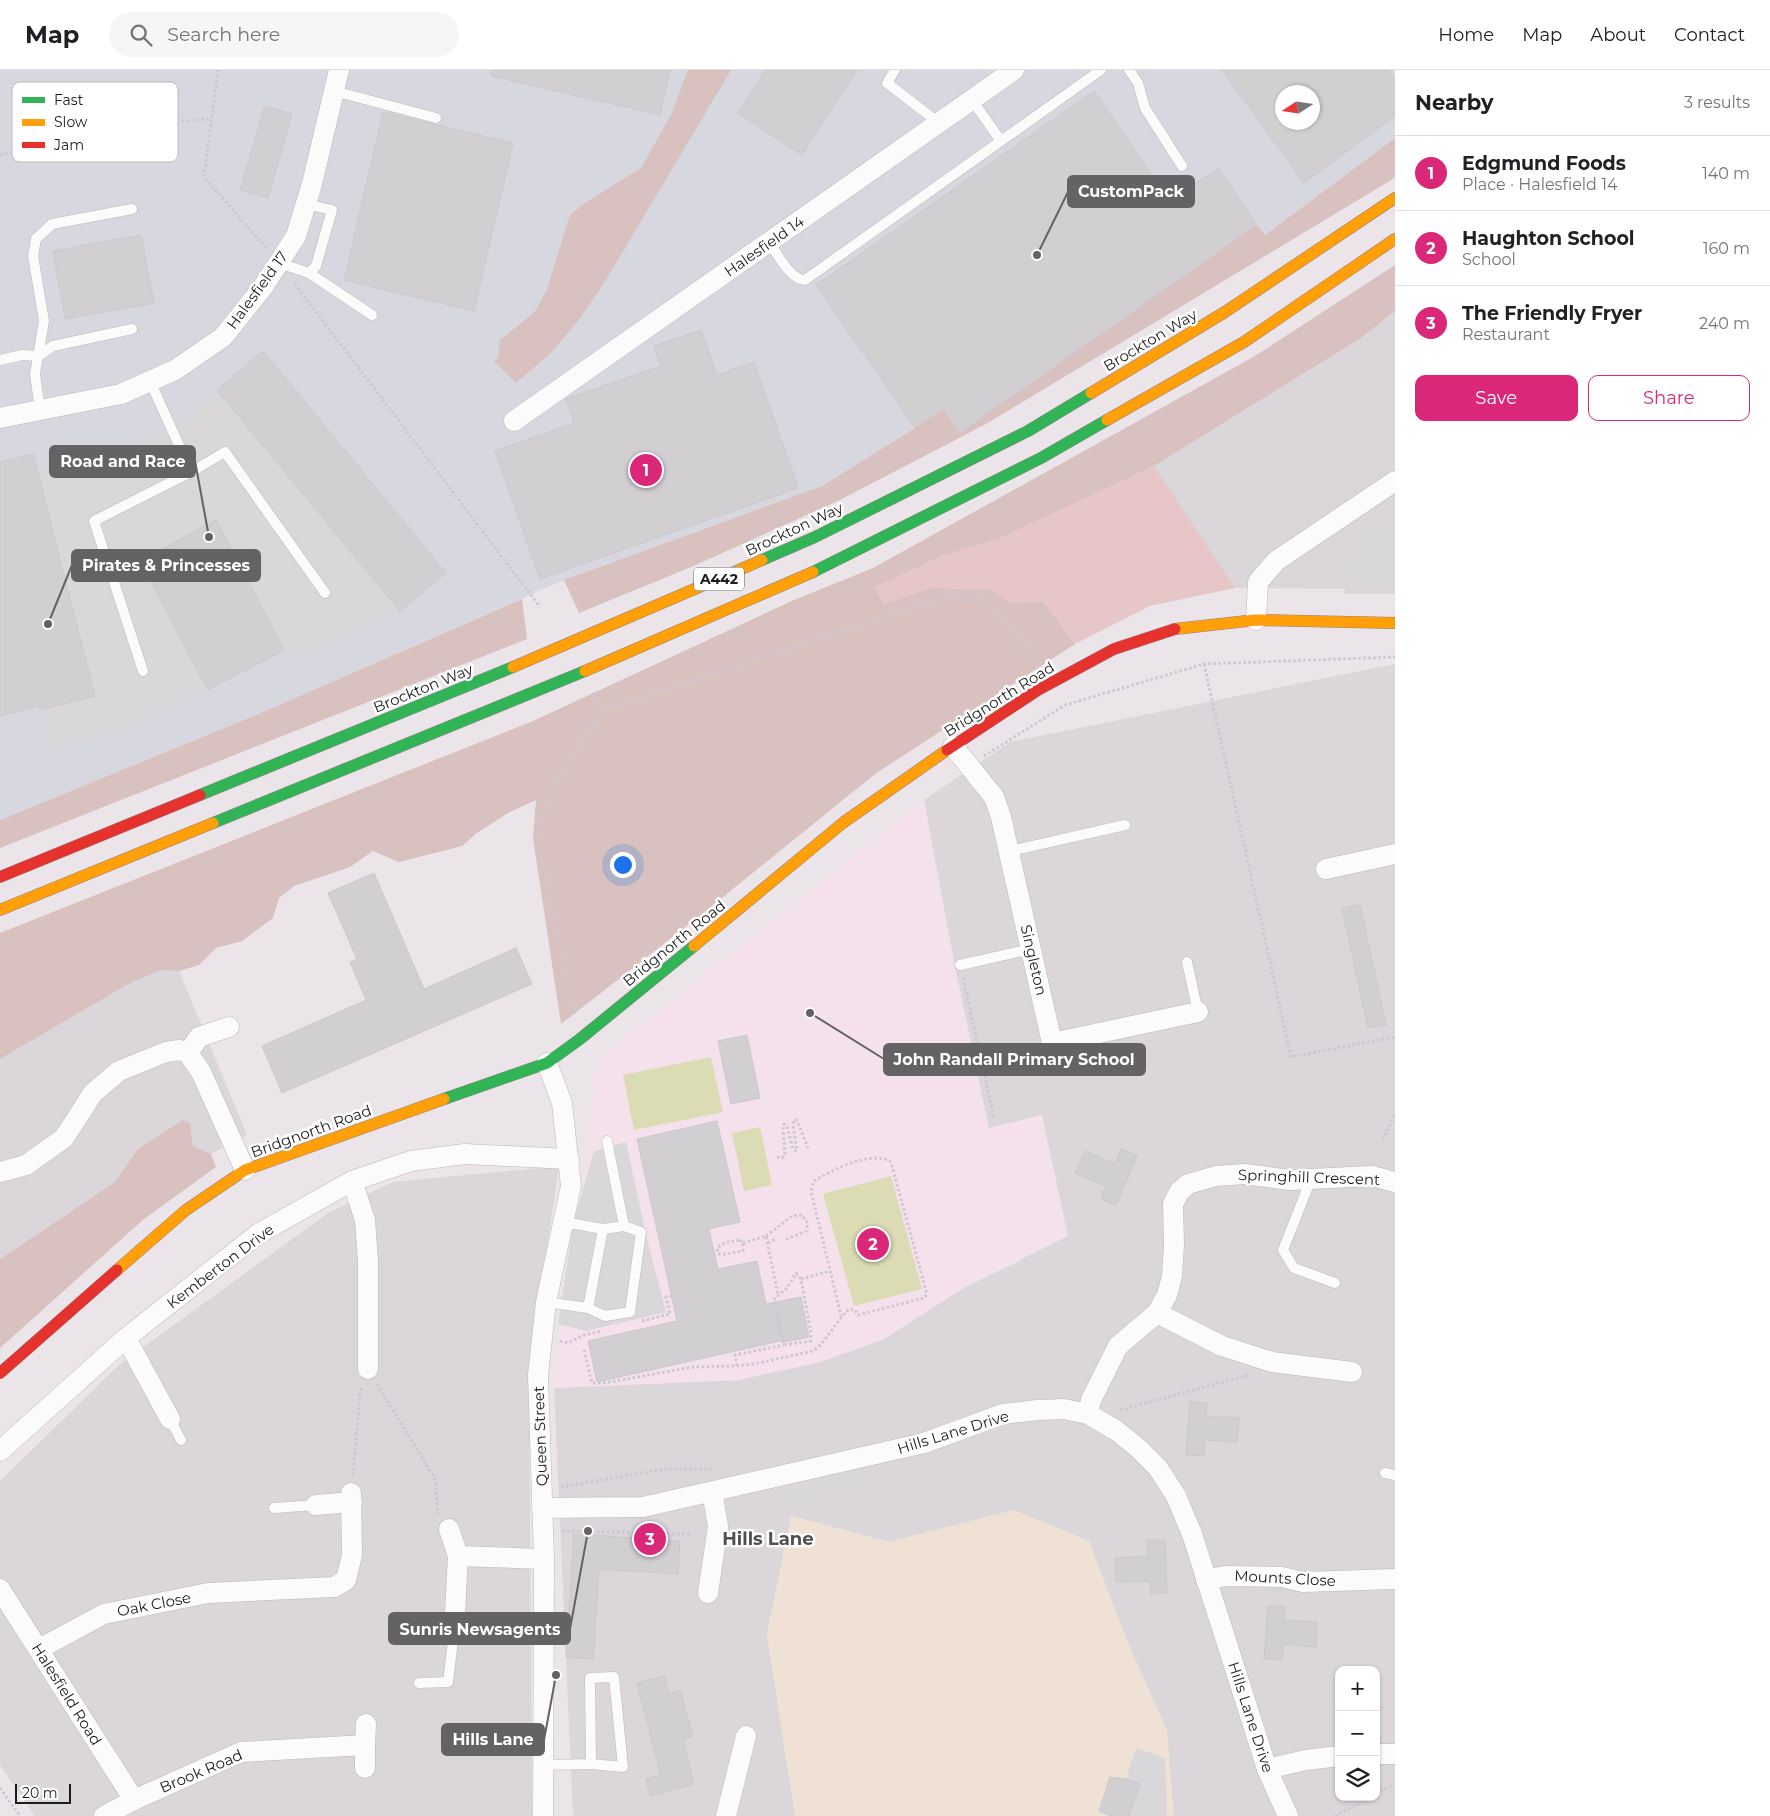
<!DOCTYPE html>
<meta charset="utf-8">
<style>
:root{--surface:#fff;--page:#f6f6f6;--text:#202124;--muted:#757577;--line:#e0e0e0;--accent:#db2777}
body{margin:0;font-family:Montserrat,sans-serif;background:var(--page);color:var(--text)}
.controls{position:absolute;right:15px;bottom:15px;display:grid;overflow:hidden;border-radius:10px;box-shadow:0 1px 4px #0004}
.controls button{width:45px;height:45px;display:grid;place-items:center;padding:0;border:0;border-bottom:1px solid var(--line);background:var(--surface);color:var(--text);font:25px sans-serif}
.compass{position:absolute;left:1275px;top:15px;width:45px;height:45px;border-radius:50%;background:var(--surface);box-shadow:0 1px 4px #0004;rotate:258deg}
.scale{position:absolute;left:15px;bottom:12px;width:56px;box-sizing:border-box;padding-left:5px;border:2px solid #1c1c1c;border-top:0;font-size:14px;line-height:18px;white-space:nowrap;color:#1c1c1c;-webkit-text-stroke:4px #fff;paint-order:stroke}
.you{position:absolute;left:622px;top:794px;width:18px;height:18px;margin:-12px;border:4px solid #fff;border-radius:50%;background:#1a73e8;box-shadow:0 0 0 8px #1a73e833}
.badge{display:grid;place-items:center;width:32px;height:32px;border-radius:50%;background:var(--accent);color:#fff;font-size:16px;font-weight:700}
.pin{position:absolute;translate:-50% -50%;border:2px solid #fff;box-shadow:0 1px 5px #0006}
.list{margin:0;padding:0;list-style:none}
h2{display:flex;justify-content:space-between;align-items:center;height:65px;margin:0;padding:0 20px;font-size:21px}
h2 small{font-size:16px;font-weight:400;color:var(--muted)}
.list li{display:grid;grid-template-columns:32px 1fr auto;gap:15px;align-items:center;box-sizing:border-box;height:75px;padding:0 20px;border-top:1px solid var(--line)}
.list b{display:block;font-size:19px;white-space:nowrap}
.list p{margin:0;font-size:16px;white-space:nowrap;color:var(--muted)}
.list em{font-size:16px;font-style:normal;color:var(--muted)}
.actions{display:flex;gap:10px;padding:15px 20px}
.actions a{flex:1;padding:11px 0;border:1px solid var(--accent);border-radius:10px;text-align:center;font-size:18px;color:var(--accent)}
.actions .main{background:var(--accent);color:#fff}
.icon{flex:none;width:28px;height:28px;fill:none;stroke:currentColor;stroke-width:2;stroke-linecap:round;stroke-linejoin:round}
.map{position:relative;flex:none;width:1395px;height:1746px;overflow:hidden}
header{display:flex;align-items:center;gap:30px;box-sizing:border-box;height:70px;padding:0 25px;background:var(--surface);border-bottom:1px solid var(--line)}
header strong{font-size:24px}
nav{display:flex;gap:28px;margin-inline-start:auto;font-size:18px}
.search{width:350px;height:45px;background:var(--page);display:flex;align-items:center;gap:12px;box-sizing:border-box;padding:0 18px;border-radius:28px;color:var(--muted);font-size:19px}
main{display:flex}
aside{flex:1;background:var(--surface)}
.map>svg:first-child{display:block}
</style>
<header>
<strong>Map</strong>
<div class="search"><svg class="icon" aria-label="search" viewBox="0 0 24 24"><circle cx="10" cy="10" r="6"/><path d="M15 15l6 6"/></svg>Search here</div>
<nav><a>Home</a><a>Map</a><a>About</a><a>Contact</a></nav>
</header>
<main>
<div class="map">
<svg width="1395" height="1746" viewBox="0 0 1395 1746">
<rect width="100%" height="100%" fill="#ebe5ea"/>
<g fill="#dad6d9" fill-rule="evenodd">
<path d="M1395,241v278l-160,-1 -81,-122 207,-128z"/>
<path d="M1395,594v1152h-223l-5,-85 -39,-88 -114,-133 -125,32 -97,-26 -25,118 28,182h-222l-19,-428 185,-8 228,-94 55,-26 -33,-131 -34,-163 -31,-166 86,-58zM1339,1600h37v127h-37z"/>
<path d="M162,900l17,1 68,164 -36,19 -18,-8 -1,-11 -54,14 -23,33 -115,77v-200l132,-77z"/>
<path d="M559,1096l-30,208 3,442h-497l-35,-51v-284l120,-117 208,-151 65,-31z"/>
</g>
<path fill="#d7d8df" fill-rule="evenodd" d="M0,0h1395v68l-130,97 -8,-10 -297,208 -17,-24 -28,19 -93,58 -258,94 -308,135 -256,105zM1282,22h30v30h-30z"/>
<path fill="#f4e1ec" d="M924,730l29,166 36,162 53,-13 26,121 -101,50 -83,53 -63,23 -82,18 -185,8 27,-173 16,-155z"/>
<path fill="#e7c6c8" d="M1154,396l81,122 -85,18 -75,38 -32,-43 -32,2 -21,-14 -59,-1 -47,16 -9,-17 67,-31 59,-18z"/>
<g fill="#d8c1bf">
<path d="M688,0h43l-125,210 -28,41 -26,31 -36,31 -22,-22 4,-3 2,-18 35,-28 12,-23 23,-74 15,-12 56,-35 30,-53z"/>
<path d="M1395,68v39l-7,5 -402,242 -148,77 -147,66 -112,46 -15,-33 258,-94 93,-58 28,-19 17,24 297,-208 8,10z"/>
<path d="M1395,195v46l-34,27 -207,128 -153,72 -59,18 -67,31 9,17 47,-16 59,1 21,14 32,-2 32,43 -200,130 -173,140 -141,110 -28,-186 3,-38 -28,13 -31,20 -15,13 -63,16 -26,-11 -23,16 -56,19 -15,12 -6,20 -31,23 -26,7 -17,17 -20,6 -17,-1 -30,12 -132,77v-126l533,-212 261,-121 79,-32 382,-212z"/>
<path d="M522,529l5,40 -527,209v-28l256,-105z"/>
<path d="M183,1050l7,3 3,23 18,8 5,13 -72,52 -144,129v-89l115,-77 23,-33z"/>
</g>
<path fill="#f0e1d5" d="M1014,1440l75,31 39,102 39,88 7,85h-379l-28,-182 24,-118 98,26z"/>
<g fill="#dbdcb4">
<path d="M711,987l12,55 -89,18 -11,-55z"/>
<path d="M760,1057l12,58 -28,6 -12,-58z"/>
<path d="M891,1106l31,113 -68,17 -31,-112z"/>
</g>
<g fill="#d9d7d9">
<path d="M217,320l183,221 -90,46 -26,-7 -68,-129 -76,40 68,129 -72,36 -85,24 -11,-40 55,-15 -58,-229 94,-24 48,-16z"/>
<path d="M1395,448v76h-50l-1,-29 23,-36z"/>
<path d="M626,1072l21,97 19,73 -80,19 -28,-7 15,-99 21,-74z"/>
<path d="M872,1400l-1,19 -89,19 -4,-18z"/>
<path d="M1136,1678l29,10 2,58h-38l11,-32 -14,-5z"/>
</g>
<g fill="#d2cfd3" stroke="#cdc7cd" fill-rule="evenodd">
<path d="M491,0h179l-10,45 -169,-39z"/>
<path d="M765,0h92l-55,85 -64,-42z"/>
<path d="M1222,0h167l6,9v37l-91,67zM1282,22h30v30h-30z"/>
<path d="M1094,21l76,111 48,-34 39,57 -297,208 -17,-24 -28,19 -99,-143z"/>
<path d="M265,36l27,8 -24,84 -28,-8z"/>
<path d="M383,42l130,31 -39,168 -130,-31z"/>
<path d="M141,165l13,68 -89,16 -12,-68z"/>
<path d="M701,260l16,45 37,-13 44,126 -258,91 -45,-128 79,-28 -8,-24 95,-33 -7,-20z"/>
<path d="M263,281l183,222 -46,38 -183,-221z"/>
<path d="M33,384l62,242 -55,14 -1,-4 -39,10v-254z"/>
<path d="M216,450l68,130 -76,40 -68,-129z"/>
<path d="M374,803l50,116 92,-41 16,36 -250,109 -20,-47 104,-46 -16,-38 7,-3 -29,-66z"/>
<path d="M1360,835l26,120 -18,3 -26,-120z"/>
<path d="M747,965l13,63 -29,6 -13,-63z"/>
<path d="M717,1051l23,101 -31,7 9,40 39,-8 9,43 35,-7 8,40 -24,5v-2l-188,42 -9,-41 89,-20 -40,-182z"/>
<path d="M1121,1079l16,7 -21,49 -15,-6 5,-13 -31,-13 10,-22 30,13z"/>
<path d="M1190,1332l17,1 -1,13 33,2 -2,24 -32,-2 -1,16 -18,-1z"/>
<path d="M574,1464l106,7 -2,33 -79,-5 -6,90 -27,-2z"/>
<path d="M1147,1470h18l2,53 -16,1 -1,-13 -34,1 -1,-24 33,-2z"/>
<path d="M1268,1536l17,1 -1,13 33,2 -1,25 -33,-3 -1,16 -18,-1z"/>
<path d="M664,1606l5,18 11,-4 13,46 -10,3 11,45 -44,12 -4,-17 15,-4 -24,-92z"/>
<path d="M1110,1707l16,2 14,5 -11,32h-19l-11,-5z"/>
</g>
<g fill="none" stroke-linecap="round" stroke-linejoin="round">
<defs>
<g id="lane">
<path d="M895,0l-8,13 52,40"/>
<path d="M1129,0l9,13 7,25 37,58"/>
<path d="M334,21l102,27"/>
<path d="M972,30l29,41"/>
<path d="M306,134l26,6 -16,56 -7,7"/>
<path d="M769,172c8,12 22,38 36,38l296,-210"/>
<path d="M279,193l30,10 63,42"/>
<path d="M0,290l22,-5 16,1 15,-10 79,-17"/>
<path d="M40,340l-5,-36 9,-53 -11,-65 3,-17 16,-15 80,-15"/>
<path d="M191,402l34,-20 100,141"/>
<path d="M143,601l-49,-150 97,-49 -41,-91"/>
<path d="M1010,781l115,-26"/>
<path d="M1187,892l11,50"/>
<path d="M960,895l71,-16"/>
<path d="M607,1071l17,85"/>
<path d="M1311,1109l-28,71 11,18 41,15"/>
<path d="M564,1152l39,7 21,-3 17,6 -11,80 -25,4 -17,-8 15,-79"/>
<path d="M546,1232l42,6"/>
<path d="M170,1349l11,21"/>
<path d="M1385,1403l10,2"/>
<path d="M274,1438l42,-3"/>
<path d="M419,1613l29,-1 6,-50"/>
<path d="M543,1695l48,-1 32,3 -9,-90 -24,1 1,86"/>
</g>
<g id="street">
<path d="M0,348l121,-24 54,-24 48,-33 40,-50 33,-51 16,-52 27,-114"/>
<path d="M514,351l500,-351"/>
<path d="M1256,550l2,-38 18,-21 119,-80"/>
<path d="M953,676l41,51 7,20 51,226 146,-31"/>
<path d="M1326,799l69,-15"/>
<path d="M188,983l13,19 44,98"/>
<path d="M188,983l11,-16 30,-10"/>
<path d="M0,1102l26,-7 38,-27 29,-45 26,-22 47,-19 14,-2 8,3"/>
<path d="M352,1111l13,39 3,41v108"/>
<path d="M1157,1243l65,33 50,16 80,10"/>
<path d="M126,1268l44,81"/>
<path d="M1088,1344l3,-14 27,-54 39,-33 10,-18 5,-19 2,-32 -1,-40 6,-12 9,-8 28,-8 29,-2 45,6 82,-4 23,6"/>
<path d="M0,1381l126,-113 132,-104 94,-53 59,-20 54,-7 104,5"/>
<path d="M316,1435l36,-3"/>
<path d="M542,1438l101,-1 281,-64 79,-29 35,-4 26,-1 24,5 29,17 21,17 20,20 18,28 16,38 75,235 21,47"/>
<path d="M449,1459l9,27 -4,76"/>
<path d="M458,1486l86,3"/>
<path d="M1206,1510l19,-4 57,1 21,5 92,-3"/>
<path d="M0,1519l134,211"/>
<path d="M708,1523l10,-67 -6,-34"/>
<path d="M39,1579l65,-35 104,-21 126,-6 12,-7 6,-25 -1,-62"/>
<path d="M365,1675l1,-21"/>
<path d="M1376,1684h19"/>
<path d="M1267,1699l39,-9 33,-4"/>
<path d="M104,1746l30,-16 107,-48 124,-7v23"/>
<path d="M543,1746l1,-257 -6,-184 8,-73 25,-116 -9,-83 -15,-40"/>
<path d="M726,1746l20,-80"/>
</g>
<g id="fast">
<path d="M762,490l53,-23 213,-106 63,-38"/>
<path d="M813,502l228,-114 66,-38"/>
<path d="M200,725l313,-128"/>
<path d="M213,753l372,-152"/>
<path d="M444,1029l103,-36 33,-24 114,-93"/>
</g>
<g id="slow">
<path d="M1091,323l134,-81 170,-114"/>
<path d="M1107,350l137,-78 151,-103"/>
<path d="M1175,559l81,-9 139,3"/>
<path d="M513,597l249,-107"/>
<path d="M585,601l228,-99"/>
<path d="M0,840l213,-87"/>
<path d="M694,876l150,-124 103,-72"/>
<path d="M117,1200l69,-60 59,-40 199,-71"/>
</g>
<g id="jam">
<path d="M947,680l91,-60 76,-41 61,-20"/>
<path d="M0,807l200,-82"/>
<path d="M0,1303l117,-103"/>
</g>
</defs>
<use href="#lane" stroke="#bbb8ba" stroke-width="11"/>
<use href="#street" stroke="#bbb8ba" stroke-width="21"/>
<use href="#fast" stroke="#937f88" stroke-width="12"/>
<use href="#slow" stroke="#937f88" stroke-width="12"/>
<use href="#jam" stroke="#937f88" stroke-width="12"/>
<g stroke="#cec6d4" stroke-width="3" stroke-dasharray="2.5 2.5" stroke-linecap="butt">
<path d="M218,0l-14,107 62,71"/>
<path d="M0,85l136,-31 76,-5"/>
<path d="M295,214l245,323"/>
<path d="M1204,594l87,393 104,-20"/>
<path d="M592,623l10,17"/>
<path d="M984,686l81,-51 139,-41 191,-7"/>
<path d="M963,908l31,140"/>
<path d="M575,944l-38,-176 13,-46 52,-82 349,-115 34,5 53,59"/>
<path d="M1383,1070l12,-27"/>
<path d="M777,1087l5,1 3,-2 -2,-29 1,-3 3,2 6,23 3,2 1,-1 -4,-25 1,-5h3l11,28"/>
<path d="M766,1166l26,-20 10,-1 6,9 -2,7 -21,9"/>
<path d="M740,1170l3,3v8l-17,3h-8l-1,-6c7,-6 14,-7 23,-8z"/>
<path d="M743,1173l23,-7 12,59"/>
<path d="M768,1173l8,-4"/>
<path d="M796,1203l5,6 10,54v8l-27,4 -11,-45 14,-12z"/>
<path d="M801,1209l29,-8"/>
<path d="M642,1251l28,-7 -4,-17 6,-1"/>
<path d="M560,1271l8,2 16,-8 18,-4"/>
<path d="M584,1280l8,33h12l89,-16 41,-1 20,-2 59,-13c15,-11 22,-29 36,-42l6,1 3,5 66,-17 3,-4 -35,-128 -2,-5c-21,-10 -58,9 -76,20l-3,10 30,125"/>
<path d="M737,1296l-2,-11 49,-10"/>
<path d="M377,1314l58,95 3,35"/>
<path d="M1120,1340l129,-35"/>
<path d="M353,1405l7,-81 2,-7"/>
<path d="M561,1417l104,-18h50"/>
<path d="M562,1461l130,3"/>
<path d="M0,1718l20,28"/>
<path d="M1376,1724l19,-10"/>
<path d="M1335,1746l36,-19"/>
</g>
<use href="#lane" stroke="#fcfbfc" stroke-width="10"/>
<use href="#street" stroke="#fcfbfc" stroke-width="20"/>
<use href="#fast" stroke="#30b455" stroke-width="11"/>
<use href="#slow" stroke="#ff9f0a" stroke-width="11"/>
<use href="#jam" stroke="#e5322d" stroke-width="11"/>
</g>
<g text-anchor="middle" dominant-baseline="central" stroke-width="5" stroke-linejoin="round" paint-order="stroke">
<rect fill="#fff" stroke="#606060" stroke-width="1" x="694" y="497.5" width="50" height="23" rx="4"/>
<g font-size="14" font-weight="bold" fill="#1c1c1c">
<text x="719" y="509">A442</text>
</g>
<g font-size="15" fill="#1c1c1c" stroke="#fff">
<text transform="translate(764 176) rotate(-35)">Halesfield 14</text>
<text transform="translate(257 220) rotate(-54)">Halesfield 17</text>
<text transform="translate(1150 270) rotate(-31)">Brockton Way</text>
<text transform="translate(794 459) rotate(-25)">Brockton Way</text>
<text transform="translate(423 618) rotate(-22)">Brockton Way</text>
<text transform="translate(999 629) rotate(-32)">Bridgnorth Road</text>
<text transform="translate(674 873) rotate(-39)">Bridgnorth Road</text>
<text transform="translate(1034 890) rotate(77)">Singleton</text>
<text transform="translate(311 1061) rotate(-20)">Bridgnorth Road</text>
<text transform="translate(1309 1107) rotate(2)">Springhill Crescent</text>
<text transform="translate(220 1196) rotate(-37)">Kemberton Drive</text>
<text transform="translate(953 1362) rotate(-17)">Hills Lane Drive</text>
<text transform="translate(540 1366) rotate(-92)">Queen Street</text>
<text transform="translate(1285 1508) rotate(3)">Mounts Close</text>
<text transform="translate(154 1534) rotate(-11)">Oak Close</text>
<text transform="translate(67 1624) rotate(58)">Halesfield Road</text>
<text transform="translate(1251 1647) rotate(72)">Hills Lane Drive</text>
<text transform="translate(201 1701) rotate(-23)">Brook Road</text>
</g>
<g font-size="18" font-weight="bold" fill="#4f4f4f" stroke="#fff">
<text x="768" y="1469">Hills Lane</text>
</g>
</g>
<rect x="12" y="12" width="166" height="80" rx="8" fill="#fff" stroke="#bbb" stroke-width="1"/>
<rect x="22" y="27" width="23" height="6" fill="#30b455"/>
<rect x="22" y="49" width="23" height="7" fill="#ff9f0a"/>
<rect x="22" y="72" width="23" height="6" fill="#e5322d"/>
<g font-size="14" fill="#1c1c1c">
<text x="54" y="35">Fast</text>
<text x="54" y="57">Slow</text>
<text x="54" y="80">Jam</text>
</g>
<path fill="none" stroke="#646264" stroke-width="2" d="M1037 185L1068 122M209 467L195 391M48 554L72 495M810 943L884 989M588 1461L570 1559M556 1605L544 1670"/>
<g fill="#646264" stroke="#fff" stroke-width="2">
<circle cx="1037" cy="185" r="5"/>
<circle cx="209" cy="467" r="5"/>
<circle cx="48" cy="554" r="5"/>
<circle cx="810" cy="943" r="5"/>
<circle cx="588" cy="1461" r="5"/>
<circle cx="556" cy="1605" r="5"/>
</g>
<g fill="#646264" stroke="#646264" stroke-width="2">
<rect x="1068" y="106" width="126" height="31" rx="5"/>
<rect x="50" y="376" width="145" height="31" rx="5"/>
<rect x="72" y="480" width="188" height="31" rx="5"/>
<rect x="884" y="974" width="261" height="31" rx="5"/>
<rect x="389" y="1543" width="181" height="31" rx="5"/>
<rect x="442" y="1654" width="102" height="31" rx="5"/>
</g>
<g font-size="16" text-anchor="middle" font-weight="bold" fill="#fff">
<text x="1131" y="127">CustomPack</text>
<text x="123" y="397">Road and Race</text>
<text x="166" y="501">Pirates &amp; Princesses</text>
<text x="1014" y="995">John Randall Primary School</text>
<text x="480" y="1565">Sunris Newsagents</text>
<text x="493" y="1675">Hills Lane</text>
</g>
</svg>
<div class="controls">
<button>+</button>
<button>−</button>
<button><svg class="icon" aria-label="layers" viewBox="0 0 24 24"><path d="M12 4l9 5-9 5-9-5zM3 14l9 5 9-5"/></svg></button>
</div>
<svg class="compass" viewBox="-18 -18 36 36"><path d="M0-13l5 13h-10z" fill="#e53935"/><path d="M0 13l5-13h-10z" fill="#757577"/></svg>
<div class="scale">20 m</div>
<div class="you"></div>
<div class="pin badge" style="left:646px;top:400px">1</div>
<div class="pin badge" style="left:873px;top:1174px">2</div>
<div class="pin badge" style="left:650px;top:1469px">3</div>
</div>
<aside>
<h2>Nearby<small>3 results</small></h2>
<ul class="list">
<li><span class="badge">1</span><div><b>Edgmund Foods</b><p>Place · Halesfield 14</p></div><em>140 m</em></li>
<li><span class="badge">2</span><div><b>Haughton School</b><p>School</p></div><em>160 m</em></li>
<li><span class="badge">3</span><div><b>The Friendly Fryer</b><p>Restaurant</p></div><em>240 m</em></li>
</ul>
<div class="actions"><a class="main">Save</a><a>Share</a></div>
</aside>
</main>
